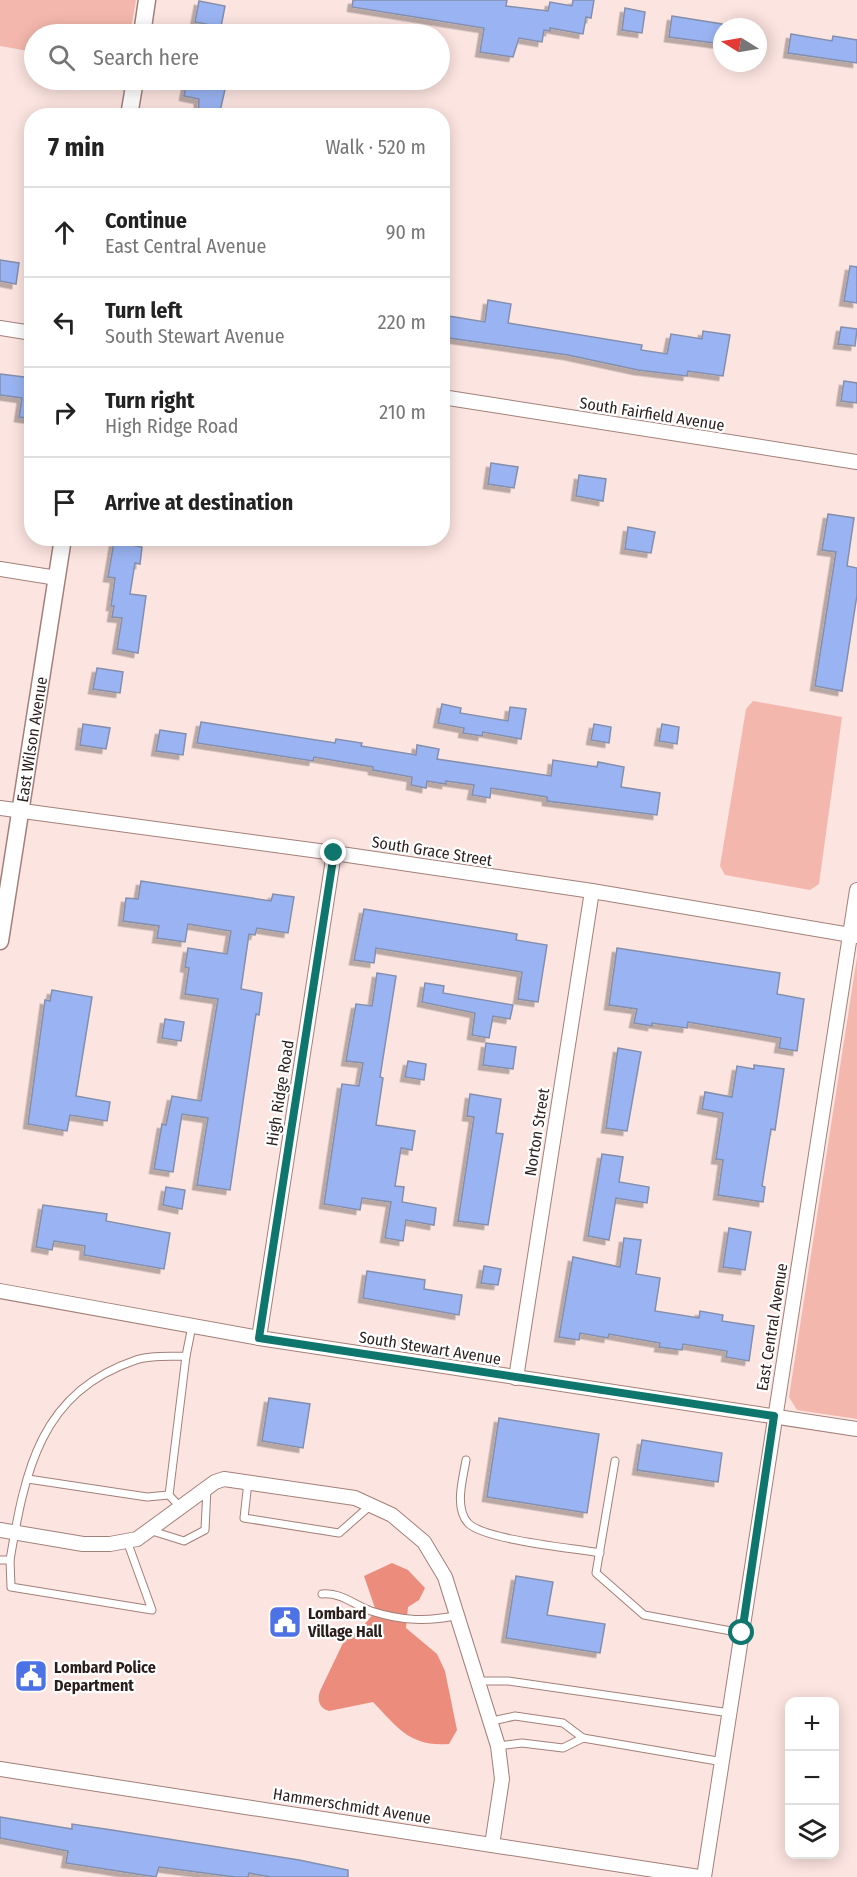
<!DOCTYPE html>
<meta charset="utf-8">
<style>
:root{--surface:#fff;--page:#f6f6f6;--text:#222;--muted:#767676;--line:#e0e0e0}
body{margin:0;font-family:"Fira Sans Condensed",sans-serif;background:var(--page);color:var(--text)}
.controls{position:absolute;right:18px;bottom:18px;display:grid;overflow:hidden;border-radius:12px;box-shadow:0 3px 15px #0003}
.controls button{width:54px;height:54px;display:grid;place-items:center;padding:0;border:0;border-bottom:2px solid var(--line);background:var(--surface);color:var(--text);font:30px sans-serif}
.compass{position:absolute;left:713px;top:18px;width:54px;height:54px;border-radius:50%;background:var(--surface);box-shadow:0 3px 15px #0003;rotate:281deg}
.stop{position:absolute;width:18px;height:18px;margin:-14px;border:4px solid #0f766e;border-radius:50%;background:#fff}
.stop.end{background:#0f766e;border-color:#fff;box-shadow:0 2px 6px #0008}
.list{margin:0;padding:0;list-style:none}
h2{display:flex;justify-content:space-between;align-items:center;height:78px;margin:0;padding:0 24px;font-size:26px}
h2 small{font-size:20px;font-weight:400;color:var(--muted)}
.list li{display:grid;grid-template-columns:39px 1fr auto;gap:18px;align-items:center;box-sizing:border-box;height:90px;padding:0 24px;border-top:2px solid var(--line)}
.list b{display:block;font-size:22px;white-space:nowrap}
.list p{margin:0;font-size:20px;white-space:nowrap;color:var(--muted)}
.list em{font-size:20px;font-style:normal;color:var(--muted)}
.icon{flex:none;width:33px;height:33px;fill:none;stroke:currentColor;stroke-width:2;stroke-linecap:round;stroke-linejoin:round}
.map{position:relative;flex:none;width:857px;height:1877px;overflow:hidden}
.search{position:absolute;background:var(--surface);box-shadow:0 3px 15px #0003;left:24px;top:24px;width:426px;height:66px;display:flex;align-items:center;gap:15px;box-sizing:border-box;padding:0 21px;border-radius:33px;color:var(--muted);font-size:22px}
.panel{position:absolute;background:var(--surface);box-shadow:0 3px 15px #0003;left:24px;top:108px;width:426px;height:438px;border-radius:24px}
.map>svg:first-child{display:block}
</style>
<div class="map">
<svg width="857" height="1877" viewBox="0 0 857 1877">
<defs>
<filter id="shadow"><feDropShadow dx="-4.5" dy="4.5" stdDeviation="0" flood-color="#0004"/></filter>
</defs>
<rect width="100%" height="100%" fill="#fce4e0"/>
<g fill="#f3b7ad">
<path d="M0,0h136l-6,34h-96v18l-34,-6z"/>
<path d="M753,701l89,16 -23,167 -9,6 -85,-15 -5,-9 26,-157z"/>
<path d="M857,957v462l-60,-9 -8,-13z"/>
</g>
<path fill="#ec8c7d" d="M392,1563l16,7 17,18 -6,12 -11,7 -2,21 31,26 8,17 12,59 -8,14c-39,3 -51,-16 -76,-42l-44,9c-10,-3 -12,-11 -9,-20l24,-50 18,-14 14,-16 -12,-35z"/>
<g fill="#9ab4f3" stroke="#838fac" stroke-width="1.5" filter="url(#shadow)">
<path d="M353,0h154l-1,6 42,5 2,-9 22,4 1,-6h21l-3,18 -5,-1 -3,17 -33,-6v3l-6,-1 -2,12 -23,-4 -6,19 -33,-5 4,-24 -132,-21z"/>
<path d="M199,1l26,5 -4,21 -26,-5z"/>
<path d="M625,8l20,4 -3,21 -20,-3z"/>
<path d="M672,16l50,8v20l-53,-7z"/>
<path d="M791,34l41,7 1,-5 24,4v23l-69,-10z"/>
<path d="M187,80l39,5 -7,31h-21l1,-17 -15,-3z"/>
<path d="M0,260l19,3 -3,21 -16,-3z"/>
<path d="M850,266l7,1v36l-13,-2z"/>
<path d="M488,300l23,4 -3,19 134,22 -1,5 26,4 4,-20 31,5 1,-8 27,4 -7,41 -35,-5 -1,5 -49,-6 -70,-15 -126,-18v-22l43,7z"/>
<path d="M841,327l16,2 -2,17 -17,-2z"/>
<path d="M0,374l32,4v41l-13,-2 3,-19 -22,-3z"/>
<path d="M844,381l13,2v20l-16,-2z"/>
<path d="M491,463l27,4 -4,21 -26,-4z"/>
<path d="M579,475l27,4 -3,22 -27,-5z"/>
<path d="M828,514l26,4 -7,48 10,2v27l-15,96 -27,-5 21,-134 -14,-2z"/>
<path d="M628,527l27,5 -4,21 -26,-4z"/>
<path d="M114,542l28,5 -2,17 -5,-1 -5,31 16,2 -8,57 -21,-4 5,-31 -10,-1 2,-11h-3l4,-28 -7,-1z"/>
<path d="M97,668l26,4 -3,21 -27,-4z"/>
<path d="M442,704l19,4 -1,5 48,8 2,-14 16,2 -5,30 -38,-7 -1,4 -19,-3 1,-5 -26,-5z"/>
<path d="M201,722l134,21 1,-4 26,4 -1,3 55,9 1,-10 22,4 -2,10 114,17 2,-16 44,7 1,-5 26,5 -3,20 39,6 -3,22 -110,-14v-4l-56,-9 -1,10 -18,-3 2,-10 -28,-4v3l-19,-3 -1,7 -15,-3 1,-8 -39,-7v-3l-59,-10 -1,4 -116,-18z"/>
<path d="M83,724l27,4 -4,21 -26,-4z"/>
<path d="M594,724l17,3 -2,16 -18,-3z"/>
<path d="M662,724l17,3 -2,17 -18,-3z"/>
<path d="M160,730l26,4 -3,21 -27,-4z"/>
<path d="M141,881l130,20 2,-7 21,3 -6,36 -31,-5 -2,7 -6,-1 -8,55 21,4 -3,22 -3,-1 -26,176 -33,-5 11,-67 -26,-4 -9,58 -19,-3 8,-45 4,1 6,-29 29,5 17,-102 -33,-5 4,-26 -4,-1 3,-19 39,6 4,-23 -43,-7 -3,18 -28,-4 2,-12 -36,-5 3,-23 12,1z"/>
<path d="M364,909l153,25 -1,6 31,5 -9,57 -20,-3 4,-27 -146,-24 -2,15 -20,-3z"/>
<path d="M617,948l163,25 -3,21 27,5 -7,52 -18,-3 2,-10 -40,-7 -53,-9 -1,6 -35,-5v3l-18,-3 3,-14 -28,-4z"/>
<path d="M377,973l19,3 -16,101 3,1 -7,47 39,6 -3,19 -11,-2 -6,38 9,1 -2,15 34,6 -2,17 -28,-5 -3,21 -18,-3 6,-36 -29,-4 -2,12 -36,-6 18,-120 17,2 4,-23 -17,-2 10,-57 16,2z"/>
<path d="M425,983l19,3 -1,7 70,12 -3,14 -17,-3 -4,22 -17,-3 3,-22 -53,-11z"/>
<path d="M52,990l40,7 -16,99 34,6 -3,19 -37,-6 -3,16 -39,-7 17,-124 5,1z"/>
<path d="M165,1019l19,3 -3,19 -19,-3z"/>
<path d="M486,1043l30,4 -3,22 -30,-4z"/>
<path d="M618,1048l23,4 -14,79 -21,-3z"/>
<path d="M408,1061l18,3 -2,16 -19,-3z"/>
<path d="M754,1065l30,4 -9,61 -4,-1 -9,57 3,1 -2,15 -45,-7 5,-35 -7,-1 7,-46 -21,-4 3,-17 27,5 5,-31 17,3z"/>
<path d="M470,1094l31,5 -5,34 7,1 -15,91 -30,-4 16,-104 -7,-1z"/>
<path d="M602,1154l21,3 -4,25 30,5 -2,16 -31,-5 -7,42 -21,-4z"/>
<path d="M166,1187l19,3 -3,19 -19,-4z"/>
<path d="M43,1205l64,9 -1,7 64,12 -6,36 -80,-14 1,-9 -31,-5 -2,9 -16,-3z"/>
<path d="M729,1228l22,4 -6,38 -22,-3z"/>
<path d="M624,1238l17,2 -5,34 24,4 -5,33 44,7 1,-7 23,4 -1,6 32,5 -5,35 -23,-4 1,-6 -44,-7 -1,6 -23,-3 1,-4 -51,-9 -1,4 -28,-5 -1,7 -20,-3 14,-80 47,10z"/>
<path d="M484,1266l17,3 -3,16 -17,-2z"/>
<path d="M367,1271l58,9 -1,9 38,6 -3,20 -96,-17z"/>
<path d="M269,1398l41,6 -7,44 -41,-7z"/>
<path d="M499,1418l100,16 -12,79 -100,-16z"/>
<path d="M642,1440l80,13 -4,29 -81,-12z"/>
<path d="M516,1576l37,6 -6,33 58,9 -5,29 -94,-15z"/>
<path d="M0,1817l72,12v-5l40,6 187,30 49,10v7h-77l-22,-4 -1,4h-13l-76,-10 -3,10 -90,-14 2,-12 -68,-13z"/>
</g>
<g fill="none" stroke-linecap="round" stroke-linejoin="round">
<defs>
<g id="service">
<path d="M466,1460c-3,19 -12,47 2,63 16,17 105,25 132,30"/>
<path d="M615,1461l-19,112 48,42 98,18"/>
<path d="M28,1479l119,18 22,-2"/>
<path d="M248,1482l-4,36 95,15 33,-29"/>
<path d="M180,1507l-11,-12 17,-139"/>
<path d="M149,1530l35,11 21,-11 2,-42"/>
<path d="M0,1560h10c15,-89 30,-168 126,-200 15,-5 35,-3 50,-4l6,-30"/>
<path d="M10,1560l1,27 141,23 -25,-69"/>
<path d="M322,1594c19,-2 32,11 49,17 31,10 56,11 88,4"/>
<path d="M479,1681h29l222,32"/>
<path d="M492,1721l23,-5 48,7 20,15 140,24"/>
<path d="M498,1746l24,-3 41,5 20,-10"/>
</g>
<g id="minor">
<path d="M0,328l32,5"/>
<path d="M442,397l415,65"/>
<path d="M0,569l57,9"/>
<path d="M0,808l334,45 258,38 265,45"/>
<path d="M0,1291l259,47 598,91"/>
<path d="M259,1338l75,-485"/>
<path d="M516,1378l76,-487"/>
<path d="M0,1530l83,14h27l27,-5 78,-57 9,-3 131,19 37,17 32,27 21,35 53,169 4,33 -10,66"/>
<path d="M0,1769l699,108"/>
<path d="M704,1877l153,-987"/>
</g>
<g id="tertiary">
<path d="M142,34l5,-34"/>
<path d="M129,116l6,-36"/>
<path id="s1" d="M0,941l63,-403"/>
</g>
</defs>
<use href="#service" stroke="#a38079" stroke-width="9"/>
<use href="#minor" stroke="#a38079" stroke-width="16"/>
<use href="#tertiary" stroke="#a38079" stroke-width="19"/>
<use href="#service" stroke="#fff" stroke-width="7"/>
<use href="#minor" stroke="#fff" stroke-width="14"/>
<use href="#tertiary" stroke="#fff" stroke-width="16"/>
</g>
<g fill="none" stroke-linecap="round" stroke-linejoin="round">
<path stroke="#0f766e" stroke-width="8" d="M334,853l-75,485 515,78 -32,217"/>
</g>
<defs>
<symbol id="civic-square" viewBox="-11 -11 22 22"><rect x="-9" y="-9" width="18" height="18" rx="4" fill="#4c72e6" stroke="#fff"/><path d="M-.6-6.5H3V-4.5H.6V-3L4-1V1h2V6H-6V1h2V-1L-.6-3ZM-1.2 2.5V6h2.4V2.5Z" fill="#fff"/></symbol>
</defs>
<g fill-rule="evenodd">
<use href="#civic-square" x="266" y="1603" width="38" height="38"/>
<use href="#civic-square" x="12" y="1657" width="38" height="38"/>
</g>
<g text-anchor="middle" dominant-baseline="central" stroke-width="4.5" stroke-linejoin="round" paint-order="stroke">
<g font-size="16" fill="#2c1e1c" stroke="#fff">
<text transform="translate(652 414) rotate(9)">South Fairfield Avenue</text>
<text stroke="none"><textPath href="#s1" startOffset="204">East Wilson Avenue</textPath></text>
<text transform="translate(432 851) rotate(9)">South Grace Street</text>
<text transform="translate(280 1093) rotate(-81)">High Ridge Road</text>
<text transform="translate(537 1132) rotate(-81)">Norton Street</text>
<text transform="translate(772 1327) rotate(-81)">East Central Avenue</text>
<text transform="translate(430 1348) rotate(9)">South Stewart Avenue</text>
<text transform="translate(352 1806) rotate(9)">Hammerschmidt Avenue</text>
</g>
<g font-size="16" font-weight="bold" fill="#2c1e1c" stroke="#fff" text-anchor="start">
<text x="308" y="1613">Lombard<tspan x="308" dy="18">Village Hall</tspan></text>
<text x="54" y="1667">Lombard Police<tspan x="54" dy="18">Department</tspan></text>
</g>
</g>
</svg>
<div class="controls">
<button>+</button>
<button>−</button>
<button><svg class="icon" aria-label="layers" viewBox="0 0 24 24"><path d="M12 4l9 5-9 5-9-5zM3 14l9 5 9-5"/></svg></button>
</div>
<svg class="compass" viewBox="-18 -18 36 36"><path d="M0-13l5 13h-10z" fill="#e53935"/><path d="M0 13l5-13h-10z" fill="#767676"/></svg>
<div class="stop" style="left:742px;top:1633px"></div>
<div class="stop end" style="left:334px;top:853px"></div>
<div class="search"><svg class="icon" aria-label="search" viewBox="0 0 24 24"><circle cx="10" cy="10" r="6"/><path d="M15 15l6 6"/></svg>Search here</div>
<section class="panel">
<h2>7 min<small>Walk · 520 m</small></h2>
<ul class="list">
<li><svg class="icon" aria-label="ahead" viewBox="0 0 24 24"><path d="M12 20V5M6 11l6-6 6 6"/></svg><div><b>Continue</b><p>East Central Avenue</p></div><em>90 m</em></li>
<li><svg class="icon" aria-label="left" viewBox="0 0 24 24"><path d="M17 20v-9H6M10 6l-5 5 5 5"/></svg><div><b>Turn left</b><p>South Stewart Avenue</p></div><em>220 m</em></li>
<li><svg class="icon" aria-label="right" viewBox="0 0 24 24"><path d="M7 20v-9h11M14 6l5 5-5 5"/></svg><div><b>Turn right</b><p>High Ridge Road</p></div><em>210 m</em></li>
<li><svg class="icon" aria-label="arrive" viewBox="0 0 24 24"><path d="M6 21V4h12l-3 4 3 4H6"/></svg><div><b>Arrive at destination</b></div></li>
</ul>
</section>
</div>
